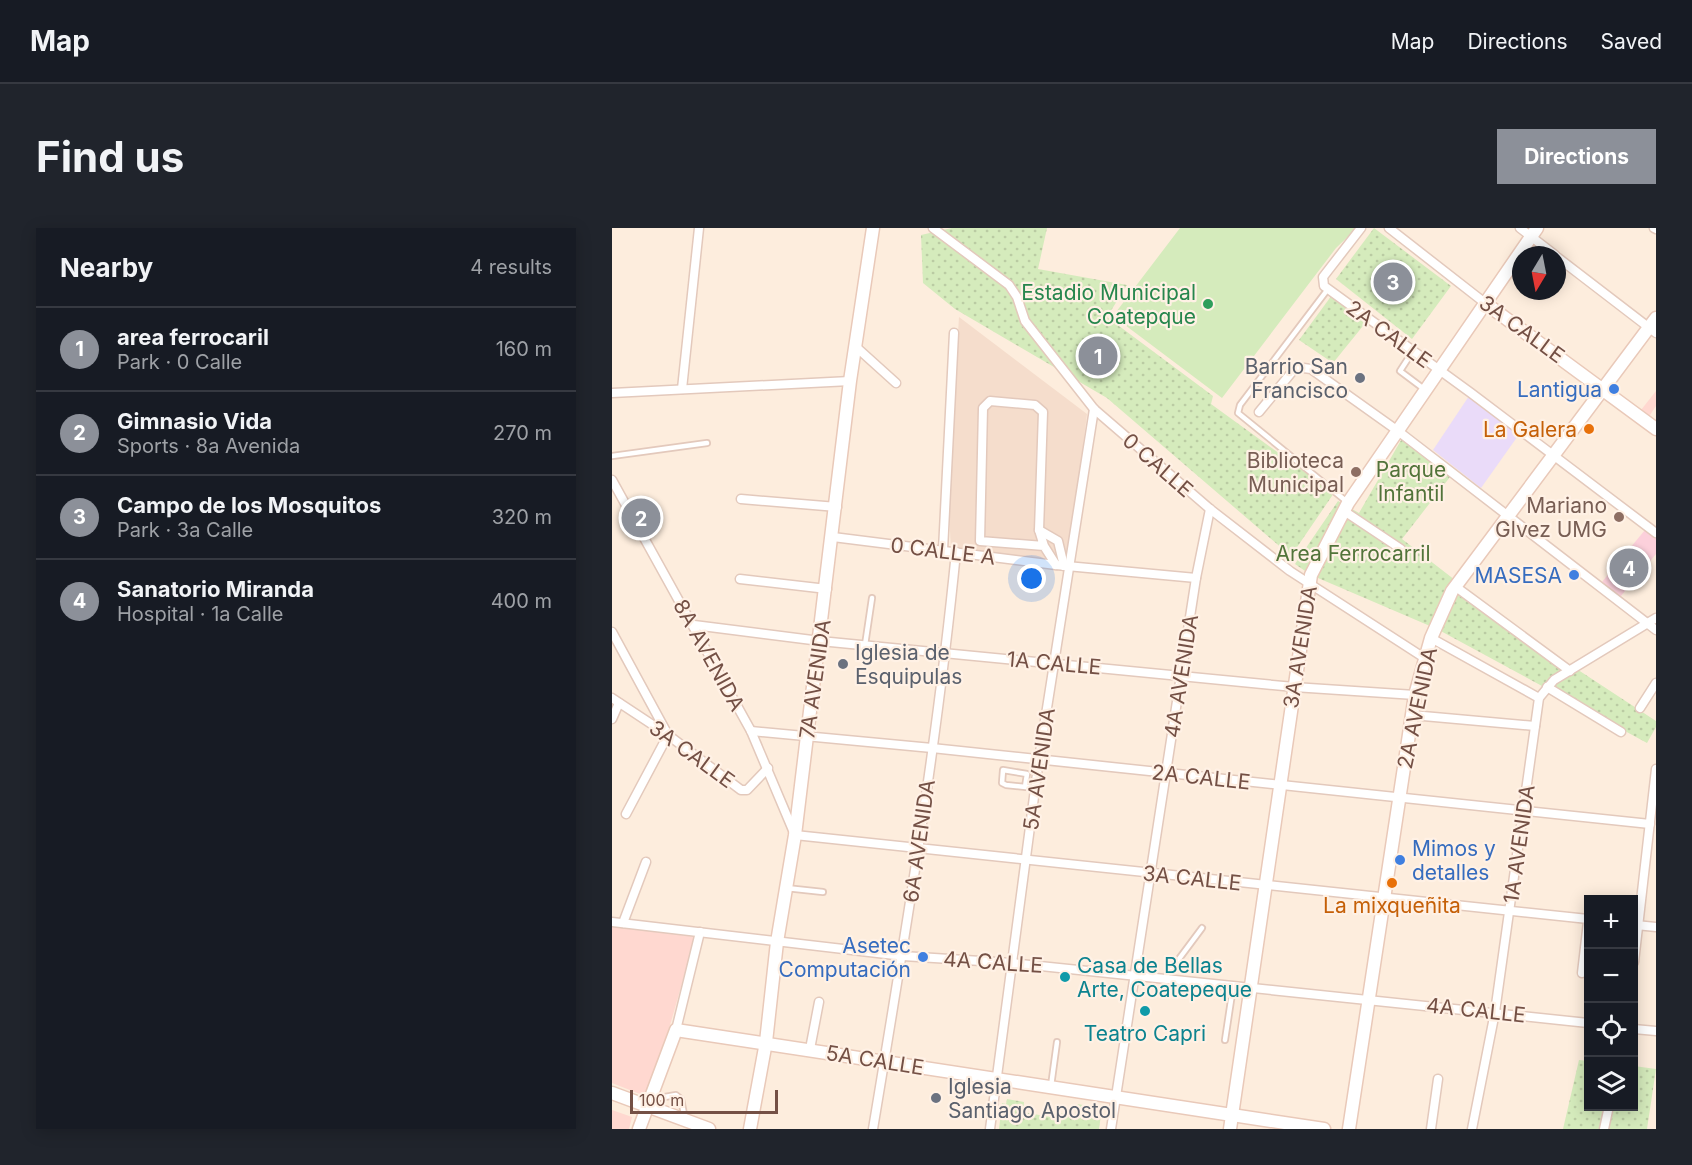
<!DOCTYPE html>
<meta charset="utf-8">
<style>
:root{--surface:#171b24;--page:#20242c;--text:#f1f3f6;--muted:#9ea1a6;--line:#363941;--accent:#8c9099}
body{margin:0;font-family:Inter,sans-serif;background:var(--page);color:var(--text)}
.controls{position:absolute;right:18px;bottom:18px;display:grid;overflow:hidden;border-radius:0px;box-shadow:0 3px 15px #0003}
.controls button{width:54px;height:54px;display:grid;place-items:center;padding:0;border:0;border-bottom:2px solid var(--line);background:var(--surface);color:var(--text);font:30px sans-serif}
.compass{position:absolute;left:900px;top:18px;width:54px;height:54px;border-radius:50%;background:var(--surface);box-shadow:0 3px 15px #0003;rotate:190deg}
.scale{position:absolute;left:18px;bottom:15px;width:148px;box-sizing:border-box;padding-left:6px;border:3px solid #745045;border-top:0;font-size:16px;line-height:21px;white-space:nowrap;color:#745045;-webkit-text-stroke:4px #fff1e5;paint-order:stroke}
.you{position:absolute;left:420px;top:351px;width:21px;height:21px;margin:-15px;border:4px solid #fff;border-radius:50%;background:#1a73e8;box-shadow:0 0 0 9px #1a73e833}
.badge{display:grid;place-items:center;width:39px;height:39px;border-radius:50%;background:var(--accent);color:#fff;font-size:20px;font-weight:700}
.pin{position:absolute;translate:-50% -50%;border:3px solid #fff;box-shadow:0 2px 6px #0006}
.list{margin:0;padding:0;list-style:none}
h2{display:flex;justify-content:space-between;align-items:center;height:78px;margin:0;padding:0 24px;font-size:26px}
h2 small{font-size:20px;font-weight:400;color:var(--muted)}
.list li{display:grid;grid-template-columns:39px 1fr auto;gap:18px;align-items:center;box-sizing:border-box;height:84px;padding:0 24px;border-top:2px solid var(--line)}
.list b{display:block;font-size:22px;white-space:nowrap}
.list p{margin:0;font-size:20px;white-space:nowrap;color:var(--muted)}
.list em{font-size:20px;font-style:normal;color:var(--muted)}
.icon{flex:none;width:33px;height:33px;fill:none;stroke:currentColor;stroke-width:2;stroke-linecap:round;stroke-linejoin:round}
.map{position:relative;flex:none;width:1044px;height:901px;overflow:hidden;border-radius:0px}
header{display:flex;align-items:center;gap:36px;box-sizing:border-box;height:84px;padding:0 30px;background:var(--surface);border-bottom:2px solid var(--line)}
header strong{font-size:28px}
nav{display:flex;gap:33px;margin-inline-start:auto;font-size:21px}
.intro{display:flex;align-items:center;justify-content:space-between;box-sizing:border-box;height:144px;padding:0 36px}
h1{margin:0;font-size:42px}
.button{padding:15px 27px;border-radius:0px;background:var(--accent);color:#fff;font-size:21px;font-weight:700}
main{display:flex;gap:36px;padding:0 36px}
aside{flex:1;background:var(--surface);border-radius:0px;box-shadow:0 3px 15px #0003}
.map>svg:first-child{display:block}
</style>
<header>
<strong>Map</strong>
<nav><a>Map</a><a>Directions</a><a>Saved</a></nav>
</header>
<div class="intro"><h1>Find us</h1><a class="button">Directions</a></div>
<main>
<aside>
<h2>Nearby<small>4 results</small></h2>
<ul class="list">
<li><span class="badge">1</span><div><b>area ferrocaril</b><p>Park · 0 Calle</p></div><em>160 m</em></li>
<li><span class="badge">2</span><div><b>Gimnasio Vida</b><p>Sports · 8a Avenida</p></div><em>270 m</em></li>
<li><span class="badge">3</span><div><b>Campo de los Mosquitos</b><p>Park · 3a Calle</p></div><em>320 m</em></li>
<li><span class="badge">4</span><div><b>Sanatorio Miranda</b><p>Hospital · 1a Calle</p></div><em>400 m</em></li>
</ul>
</aside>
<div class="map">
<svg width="1044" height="901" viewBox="0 0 1044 901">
<defs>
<pattern id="park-dots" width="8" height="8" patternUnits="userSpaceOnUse" patternTransform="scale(1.5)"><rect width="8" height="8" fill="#d5ebbc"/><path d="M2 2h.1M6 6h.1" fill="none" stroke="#bacba3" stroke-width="1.8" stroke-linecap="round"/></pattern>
</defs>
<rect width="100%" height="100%" fill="#fdeddd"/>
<path fill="#f5ddcc" d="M347,89l128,97 -19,149 -117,-13 -3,-58z"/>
<g fill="#ffd8d0">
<path d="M1044,163v15l-8,12 -7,-8z"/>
<path d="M0,696l83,13 -24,85 -26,74 -33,-13z"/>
<path d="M0,882l20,7 -3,12h-17z"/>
</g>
<path fill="#eadbf9" d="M859,165l49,40 -39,55 -48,-38z"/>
<path fill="#fcd0db" d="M1033,302l11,8v16l-36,43 -18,-15z"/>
<path fill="#d5ebbc" d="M568,0h177l-21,20 -114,150 -109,-82z"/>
<g fill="url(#park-dots)">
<path d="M340,0h95l-9,41 89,16 -20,32 106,79 -2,8 123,89 -43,63 -184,-158 -152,-89 -32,-26 -2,-48z"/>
<path d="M762,0l77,58 -39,53 -76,-60z"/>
<path d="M720,67l35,26 -34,42 -34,-23z"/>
<path d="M792,207l46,42 -48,62 129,100 125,82v6l-9,16 -210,-114 -126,-54 -16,-11 43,-63 21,12z"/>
<path d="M967,832l9,1v45h46v-40l22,3 -9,60h-84z"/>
<path d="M395,871l17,3 -1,10 27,5 1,-5 24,3 2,-11 25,4 -3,21h-100l3,-26 4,1z"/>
</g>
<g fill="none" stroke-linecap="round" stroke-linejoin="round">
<defs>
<g id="lane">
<path d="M716,61l-88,116 -2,8 108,88"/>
<path d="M801,123l-13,20 24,18"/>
<path d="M0,228l95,-13"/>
<path d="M253,417l7,-47"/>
<path d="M413,559l2,-13 -24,-4 -1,13 4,2 29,3"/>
<path d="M174,660l37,4"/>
<path d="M552,751l38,-51"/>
<path d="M613,812l8,-53"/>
<path d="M439,858l6,-44"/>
<path d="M41,871l23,-4 5,4 4,20"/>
</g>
<g id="street">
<path d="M321,0l76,57 8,12 8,24 69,88 116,100 80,62 136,88"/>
<path d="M749,0l-38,49 1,9 147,107 185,140"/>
<path d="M777,0l96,75"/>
<path d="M908,0l35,27"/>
<path d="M1042,0l2,1"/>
<path d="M945,29l99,76"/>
<path d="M243,118l41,37"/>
<path d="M70,161l17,-161"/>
<path d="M0,165l238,-12"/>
<path d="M647,184l37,-45 15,2 87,62 258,199"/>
<path d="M0,252l139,251 44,104 793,84"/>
<path d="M129,271l96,8"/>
<path d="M732,283l57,38"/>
<path d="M427,302l19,11 6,25"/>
<path d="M221,309l223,28 140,13"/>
<path d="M432,318l-64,-5 3,-133 7,-7 45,4 8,7 -4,118 5,16 12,19"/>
<path d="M331,322l11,-217"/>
<path d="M128,351l87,10"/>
<path d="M844,359l114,84"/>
<path d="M82,397l126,16 474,46 121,8"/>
<path d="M0,404l56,103 -42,79"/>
<path d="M819,410l108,60"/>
<path d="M935,459l74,45"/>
<path d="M0,470l56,37 73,55h6l21,-22"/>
<path d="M1028,480l16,-25"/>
<path d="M800,487l123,11"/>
<path d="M0,491l7,-16"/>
<path d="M139,503l181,17 718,76"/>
<path d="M0,694l291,34 109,7 576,60"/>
<path d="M11,695l23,-61"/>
<path d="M1024,697l20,2"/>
<path d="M1022,734l22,-193"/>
<path d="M970,745l6,-51"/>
<path d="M1022,801l22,2"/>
<path d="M64,802l24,-98"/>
<path d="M198,821l9,-47"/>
<path d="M261,901c32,-192 64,-384 83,-577"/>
<path d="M378,901l49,-370 55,-350"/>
<path d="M499,901l85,-551 14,-69"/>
<path d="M819,901l7,-50"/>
<path d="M860,901l23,-117 44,-314 15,-18 102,-62"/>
<path d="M992,901l5,-23"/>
</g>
<g id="secondary">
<path d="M873,75l171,126"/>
<path d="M0,865l97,36"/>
<path d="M27,901l37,-99 648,99"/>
<path d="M138,901l16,-87 11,-100 18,-107 55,-454 23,-153"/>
<path d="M618,901l81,-554 37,-72 189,-275"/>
<path d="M737,901l66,-434 16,-57 21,-47 204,-273"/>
</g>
</defs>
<use href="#lane" stroke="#e3c9bc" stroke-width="8"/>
<use href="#street" stroke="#e3c9bc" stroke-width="11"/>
<use href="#secondary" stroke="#e9c9b9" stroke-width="15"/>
<use href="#lane" stroke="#fff" stroke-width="4.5"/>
<use href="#street" stroke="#fff" stroke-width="8"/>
<use href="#secondary" stroke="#fff" stroke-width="12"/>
</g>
<circle fill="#2e9e5b" stroke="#fff1e5" stroke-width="2" cx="596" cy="76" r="6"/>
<g fill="#6b7280" stroke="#fff1e5" stroke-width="2">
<circle cx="748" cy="150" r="6"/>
<circle cx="231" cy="436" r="6"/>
<circle cx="324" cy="870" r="6"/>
</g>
<g fill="#3f7fe0" stroke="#fff1e5" stroke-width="2">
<circle cx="1002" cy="161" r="6"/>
<circle cx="962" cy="347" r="6"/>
<circle cx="788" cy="632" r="6"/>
<circle cx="311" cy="729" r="6"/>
</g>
<g fill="#e8710a" stroke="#fff1e5" stroke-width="2">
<circle cx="977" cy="201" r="6"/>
<circle cx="780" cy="655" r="6"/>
</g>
<g fill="#8d6e63" stroke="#fff1e5" stroke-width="2">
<circle cx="744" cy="244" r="6"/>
<circle cx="1007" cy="289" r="6"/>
</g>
<g fill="#0f9aa8" stroke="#fff1e5" stroke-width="2">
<circle cx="453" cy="749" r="6"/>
<circle cx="533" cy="783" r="6"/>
</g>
<g text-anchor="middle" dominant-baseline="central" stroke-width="4.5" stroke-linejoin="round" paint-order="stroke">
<g font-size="21" fill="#27864d" stroke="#fff1e5" text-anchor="end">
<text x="584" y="64">Estadio Municipal<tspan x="584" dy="24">Coatepque</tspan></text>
</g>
<g font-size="21" fill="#745045" stroke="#fff1e5">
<text transform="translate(910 101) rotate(36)">3A CALLE</text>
<text transform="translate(777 106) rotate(36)">2A CALLE</text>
<text transform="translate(546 237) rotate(41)">0 CALLE</text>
<text transform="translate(331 323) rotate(7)">0 CALLE A</text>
<text transform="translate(688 419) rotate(-81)">3A AVENIDA</text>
<text transform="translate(97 427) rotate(61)">8A AVENIDA</text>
<text transform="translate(442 435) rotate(5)">1A CALLE</text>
<text transform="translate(569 448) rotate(-81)">4A AVENIDA</text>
<text transform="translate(203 451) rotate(-82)">7A AVENIDA</text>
<text transform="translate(805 480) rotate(-78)">2A AVENIDA</text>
<text transform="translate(80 526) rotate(36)">3A CALLE</text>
<text transform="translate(427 541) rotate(-82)">5A AVENIDA</text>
<text transform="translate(589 549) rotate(6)">2A CALLE</text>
<text transform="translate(307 613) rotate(-82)">6A AVENIDA</text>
<text transform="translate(907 616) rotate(-82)">1A AVENIDA</text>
<text transform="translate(580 650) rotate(6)">3A CALLE</text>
<text transform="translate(381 734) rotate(4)">4A CALLE</text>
<text transform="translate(864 782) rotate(6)">4A CALLE</text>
<text transform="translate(263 832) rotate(9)">5A CALLE</text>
</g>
<g font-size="21" fill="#5b616d" stroke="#fff1e5" text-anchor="start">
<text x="736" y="138" text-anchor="end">Barrio San<tspan x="736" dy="24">Francisco</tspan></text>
<text x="243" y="424">Iglesia de<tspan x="243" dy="24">Esquipulas</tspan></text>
<text x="336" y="858">Iglesia<tspan x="336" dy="24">Santiago Apostol</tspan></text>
</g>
<g font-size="21" fill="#366cbe" stroke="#fff1e5" text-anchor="end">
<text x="990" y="161">Lantigua</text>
<text x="950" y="347">MASESA</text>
<text x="800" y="620" text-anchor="start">Mimos y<tspan x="800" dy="24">detalles</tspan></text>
<text x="299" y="717">Asetec<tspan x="299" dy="24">Computación</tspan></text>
</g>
<g font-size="21" fill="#c56008" stroke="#fff1e5" text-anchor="end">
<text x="965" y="201">La Galera</text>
<text x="780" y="677" text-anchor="middle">La mixqueñita</text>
</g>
<g font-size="21" fill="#785e54" stroke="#fff1e5" text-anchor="end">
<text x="732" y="232">Biblioteca<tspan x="732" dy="24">Municipal</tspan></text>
<text x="995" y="277">Mariano<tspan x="995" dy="24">Glvez UMG</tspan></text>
</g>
<g font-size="21" fill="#52743a" stroke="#fff1e5">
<text x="799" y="241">Parque<tspan x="799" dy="24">Infantil</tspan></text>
<text x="741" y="325">Area Ferrocarril</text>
</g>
<g font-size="21" fill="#0d838f" stroke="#fff1e5" text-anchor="start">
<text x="465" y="737">Casa de Bellas<tspan x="465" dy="24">Arte, Coatepeque</tspan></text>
<text x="533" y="805" text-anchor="middle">Teatro Capri</text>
</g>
</g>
</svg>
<div class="controls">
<button>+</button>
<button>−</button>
<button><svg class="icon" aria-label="locate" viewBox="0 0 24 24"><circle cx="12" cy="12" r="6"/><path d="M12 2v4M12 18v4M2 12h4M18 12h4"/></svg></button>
<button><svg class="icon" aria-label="layers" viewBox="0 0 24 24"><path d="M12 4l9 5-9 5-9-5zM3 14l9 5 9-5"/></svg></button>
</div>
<svg class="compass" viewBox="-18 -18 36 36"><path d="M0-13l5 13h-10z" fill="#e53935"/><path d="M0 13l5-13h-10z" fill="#9ea1a6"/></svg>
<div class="scale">100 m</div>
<div class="you"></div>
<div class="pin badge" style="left:486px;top:128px">1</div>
<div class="pin badge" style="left:29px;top:290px">2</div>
<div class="pin badge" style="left:781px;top:54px">3</div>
<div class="pin badge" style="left:1017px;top:340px">4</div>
</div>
</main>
